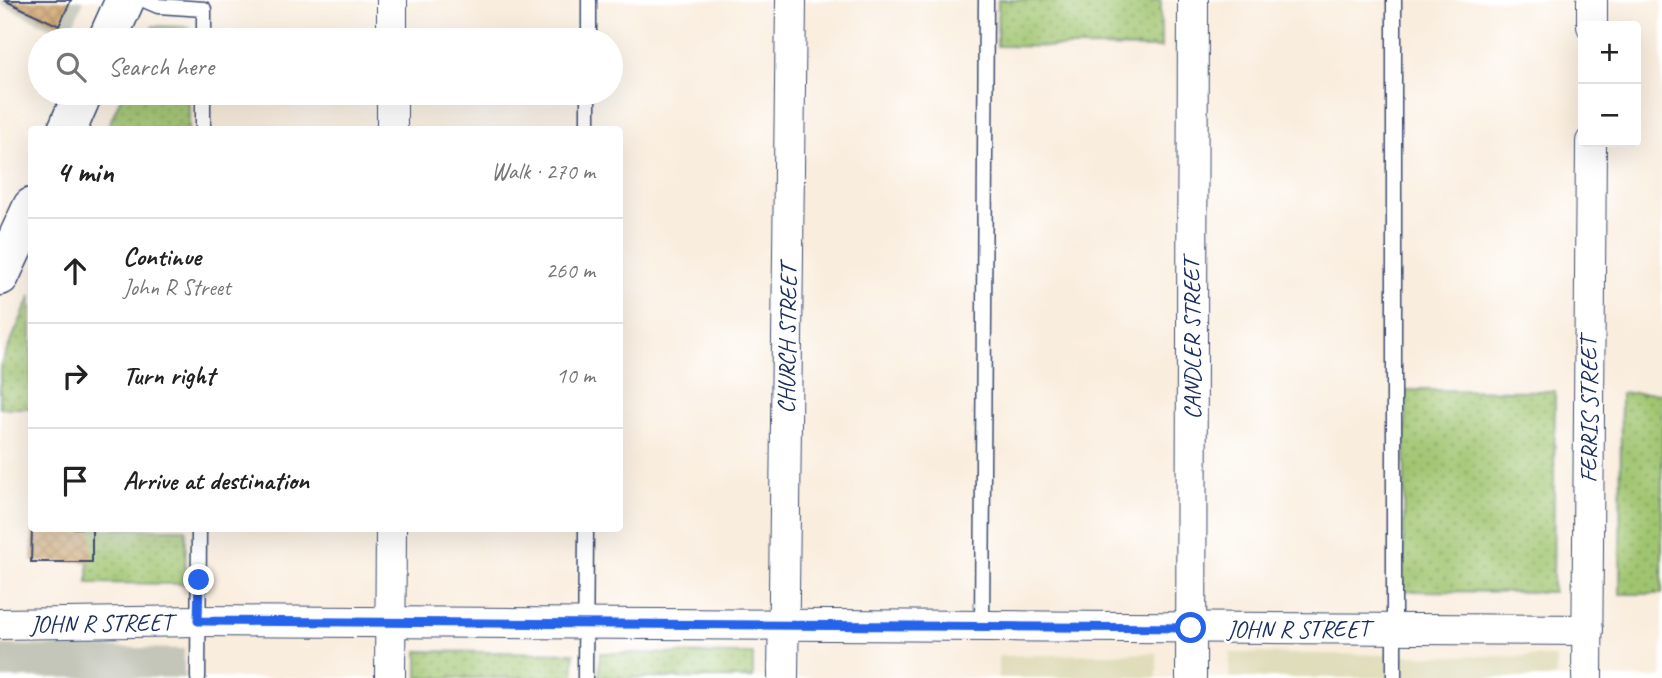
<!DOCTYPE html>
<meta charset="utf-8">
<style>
:root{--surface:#fff;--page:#f2f2f2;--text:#222;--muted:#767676;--line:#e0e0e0}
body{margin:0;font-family:Caveat,sans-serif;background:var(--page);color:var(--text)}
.controls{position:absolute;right:21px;top:21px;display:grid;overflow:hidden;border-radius:7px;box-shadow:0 7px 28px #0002}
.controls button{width:63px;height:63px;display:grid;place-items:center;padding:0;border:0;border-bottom:2px solid var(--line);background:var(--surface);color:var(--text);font:35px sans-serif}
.stop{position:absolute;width:21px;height:21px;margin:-16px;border:5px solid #2563eb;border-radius:50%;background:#fff}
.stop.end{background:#2563eb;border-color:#fff;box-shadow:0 2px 7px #0008}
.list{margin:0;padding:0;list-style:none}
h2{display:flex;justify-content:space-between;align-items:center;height:91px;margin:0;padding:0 28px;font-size:30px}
h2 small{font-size:23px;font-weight:400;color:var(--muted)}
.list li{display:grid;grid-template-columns:46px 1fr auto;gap:21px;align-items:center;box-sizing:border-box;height:105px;padding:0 28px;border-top:2px solid var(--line)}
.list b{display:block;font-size:26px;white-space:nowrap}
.list p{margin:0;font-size:23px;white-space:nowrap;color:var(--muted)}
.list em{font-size:23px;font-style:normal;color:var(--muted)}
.icon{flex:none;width:38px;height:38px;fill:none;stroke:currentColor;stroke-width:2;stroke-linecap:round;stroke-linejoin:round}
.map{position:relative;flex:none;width:1662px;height:678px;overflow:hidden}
.search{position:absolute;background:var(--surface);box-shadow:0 7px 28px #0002;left:28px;top:28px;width:595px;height:77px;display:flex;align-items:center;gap:18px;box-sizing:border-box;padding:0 24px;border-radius:38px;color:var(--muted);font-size:26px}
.panel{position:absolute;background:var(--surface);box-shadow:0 7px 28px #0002;left:28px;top:126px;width:595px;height:406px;border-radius:7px}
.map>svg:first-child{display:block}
</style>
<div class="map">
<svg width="1662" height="678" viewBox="0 0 1662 678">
<defs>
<pattern id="grass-dots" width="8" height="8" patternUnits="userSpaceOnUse" patternTransform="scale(1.75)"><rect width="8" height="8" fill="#a0c56f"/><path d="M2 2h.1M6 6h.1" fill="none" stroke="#82a05e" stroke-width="1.8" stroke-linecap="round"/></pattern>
<pattern id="building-cross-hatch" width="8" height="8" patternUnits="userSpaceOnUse" patternTransform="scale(1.75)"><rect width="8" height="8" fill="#cda066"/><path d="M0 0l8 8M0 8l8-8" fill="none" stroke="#a68357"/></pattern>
</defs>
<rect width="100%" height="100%" fill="#fff"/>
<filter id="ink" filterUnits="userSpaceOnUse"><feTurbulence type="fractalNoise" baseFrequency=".0143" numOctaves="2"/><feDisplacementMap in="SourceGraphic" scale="14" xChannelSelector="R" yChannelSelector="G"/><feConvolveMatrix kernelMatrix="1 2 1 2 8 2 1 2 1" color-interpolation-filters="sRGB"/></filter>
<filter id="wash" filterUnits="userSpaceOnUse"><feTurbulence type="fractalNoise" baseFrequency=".00686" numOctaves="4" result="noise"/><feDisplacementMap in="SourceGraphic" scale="28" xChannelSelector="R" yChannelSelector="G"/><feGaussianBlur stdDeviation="1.57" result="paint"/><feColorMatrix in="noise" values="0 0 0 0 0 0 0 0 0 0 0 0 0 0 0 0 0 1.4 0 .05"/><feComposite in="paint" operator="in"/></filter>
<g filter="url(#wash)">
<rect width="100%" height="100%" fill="#f9eddd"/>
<g fill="#e0ddbb">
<path d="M1157,653v25h-159v-22z"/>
<path d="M1230,653l326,4v21h-327z"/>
</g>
<g fill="#c4c6b9">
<path d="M0,0h84l-16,36 -68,-32z"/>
<path d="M0,645l184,4v29h-184z"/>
</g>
<g fill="url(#grass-dots)" stroke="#5e7a66" stroke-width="2">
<path d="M998,0h163v48l-164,-2z"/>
<path d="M153,26l36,1v13h-42z"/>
<path d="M123,93h66v36h-82z"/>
<path d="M31,296v112h-31v-42z"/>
<path d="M1406,390l149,1 -2,201 -150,-1z"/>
<path d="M1621,393h41v201h-42z"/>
<path d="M89,529h97l-1,55 -97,-1z"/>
<path d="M418,651l156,2v25h-156z"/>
<path d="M600,653l153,1v24h-154z"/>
</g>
<g id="blocks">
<g fill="url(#building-cross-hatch)">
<path d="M4,0h67l-12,26z"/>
<path d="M32,528h60v34h-61z"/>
</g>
</g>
</g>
<g filter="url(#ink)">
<use href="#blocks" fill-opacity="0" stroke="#3c4c71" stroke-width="2"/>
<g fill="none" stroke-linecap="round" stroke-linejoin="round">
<defs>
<g id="service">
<path d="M144,0l14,6 46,3v31"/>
<path d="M1394,0v678"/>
<path d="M589,40v-40"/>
<path d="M203,130v-37"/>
<path d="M588,130v-37"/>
<path d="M982,627l4,-627"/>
<path d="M198,678l1,-150"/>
<path d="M585,678l1,-150"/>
</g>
<g id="minor">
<path d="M1592,26v-26"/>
<path d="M392,40v-40"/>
<path d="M392,130v-37"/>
<path d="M0,624l198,-3 1390,9"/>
<path d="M390,678l1,-150"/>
<path d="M783,678l8,-678"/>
<path d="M1191,678l2,-678"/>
<path d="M1587,678l4,-536"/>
</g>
<g id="secondary">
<path d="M107,40l18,-40"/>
<path d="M67,130l16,-37"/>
<path d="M0,276l32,-69"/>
</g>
</defs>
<use href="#service" stroke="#3c4c71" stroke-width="17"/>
<use href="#minor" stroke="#3c4c71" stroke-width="32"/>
<use href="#secondary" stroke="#3c4c71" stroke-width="41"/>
<use href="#service" stroke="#fff" stroke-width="14"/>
<use href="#minor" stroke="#fff" stroke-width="30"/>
<use href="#secondary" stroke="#fff" stroke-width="38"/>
</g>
</g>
<g fill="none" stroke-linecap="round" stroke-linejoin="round" filter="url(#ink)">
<path stroke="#2563eb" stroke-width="9" d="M199,580l-1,41 993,7"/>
</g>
<g text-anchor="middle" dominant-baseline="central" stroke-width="5" stroke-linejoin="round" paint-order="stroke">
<g font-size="24" fill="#1b2f5e" stroke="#fff">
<text transform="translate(787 339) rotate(-89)">CHURCH STREET</text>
<text transform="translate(1192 339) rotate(-90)">CANDLER STREET</text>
<text transform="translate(1589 410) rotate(-90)">FERRIS STREET</text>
<text transform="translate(101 623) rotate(-1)">JOHN R STREET</text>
<text x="1298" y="629">JOHN R STREET</text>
</g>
</g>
</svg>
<div class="controls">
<button>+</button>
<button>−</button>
</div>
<div class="stop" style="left:1191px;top:628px"></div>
<div class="stop end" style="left:199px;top:580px"></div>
<div class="search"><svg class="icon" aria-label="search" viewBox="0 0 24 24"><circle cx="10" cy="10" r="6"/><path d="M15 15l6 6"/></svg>Search here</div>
<section class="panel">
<h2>4 min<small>Walk · 270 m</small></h2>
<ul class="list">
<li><svg class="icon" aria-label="ahead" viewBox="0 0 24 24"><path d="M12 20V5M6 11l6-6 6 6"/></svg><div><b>Continue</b><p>John R Street</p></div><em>260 m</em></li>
<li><svg class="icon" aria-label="right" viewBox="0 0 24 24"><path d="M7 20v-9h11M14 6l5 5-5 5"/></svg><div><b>Turn right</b></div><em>10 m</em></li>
<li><svg class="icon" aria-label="arrive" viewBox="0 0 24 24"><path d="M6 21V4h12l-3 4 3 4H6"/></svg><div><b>Arrive at destination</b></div></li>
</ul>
</section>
</div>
